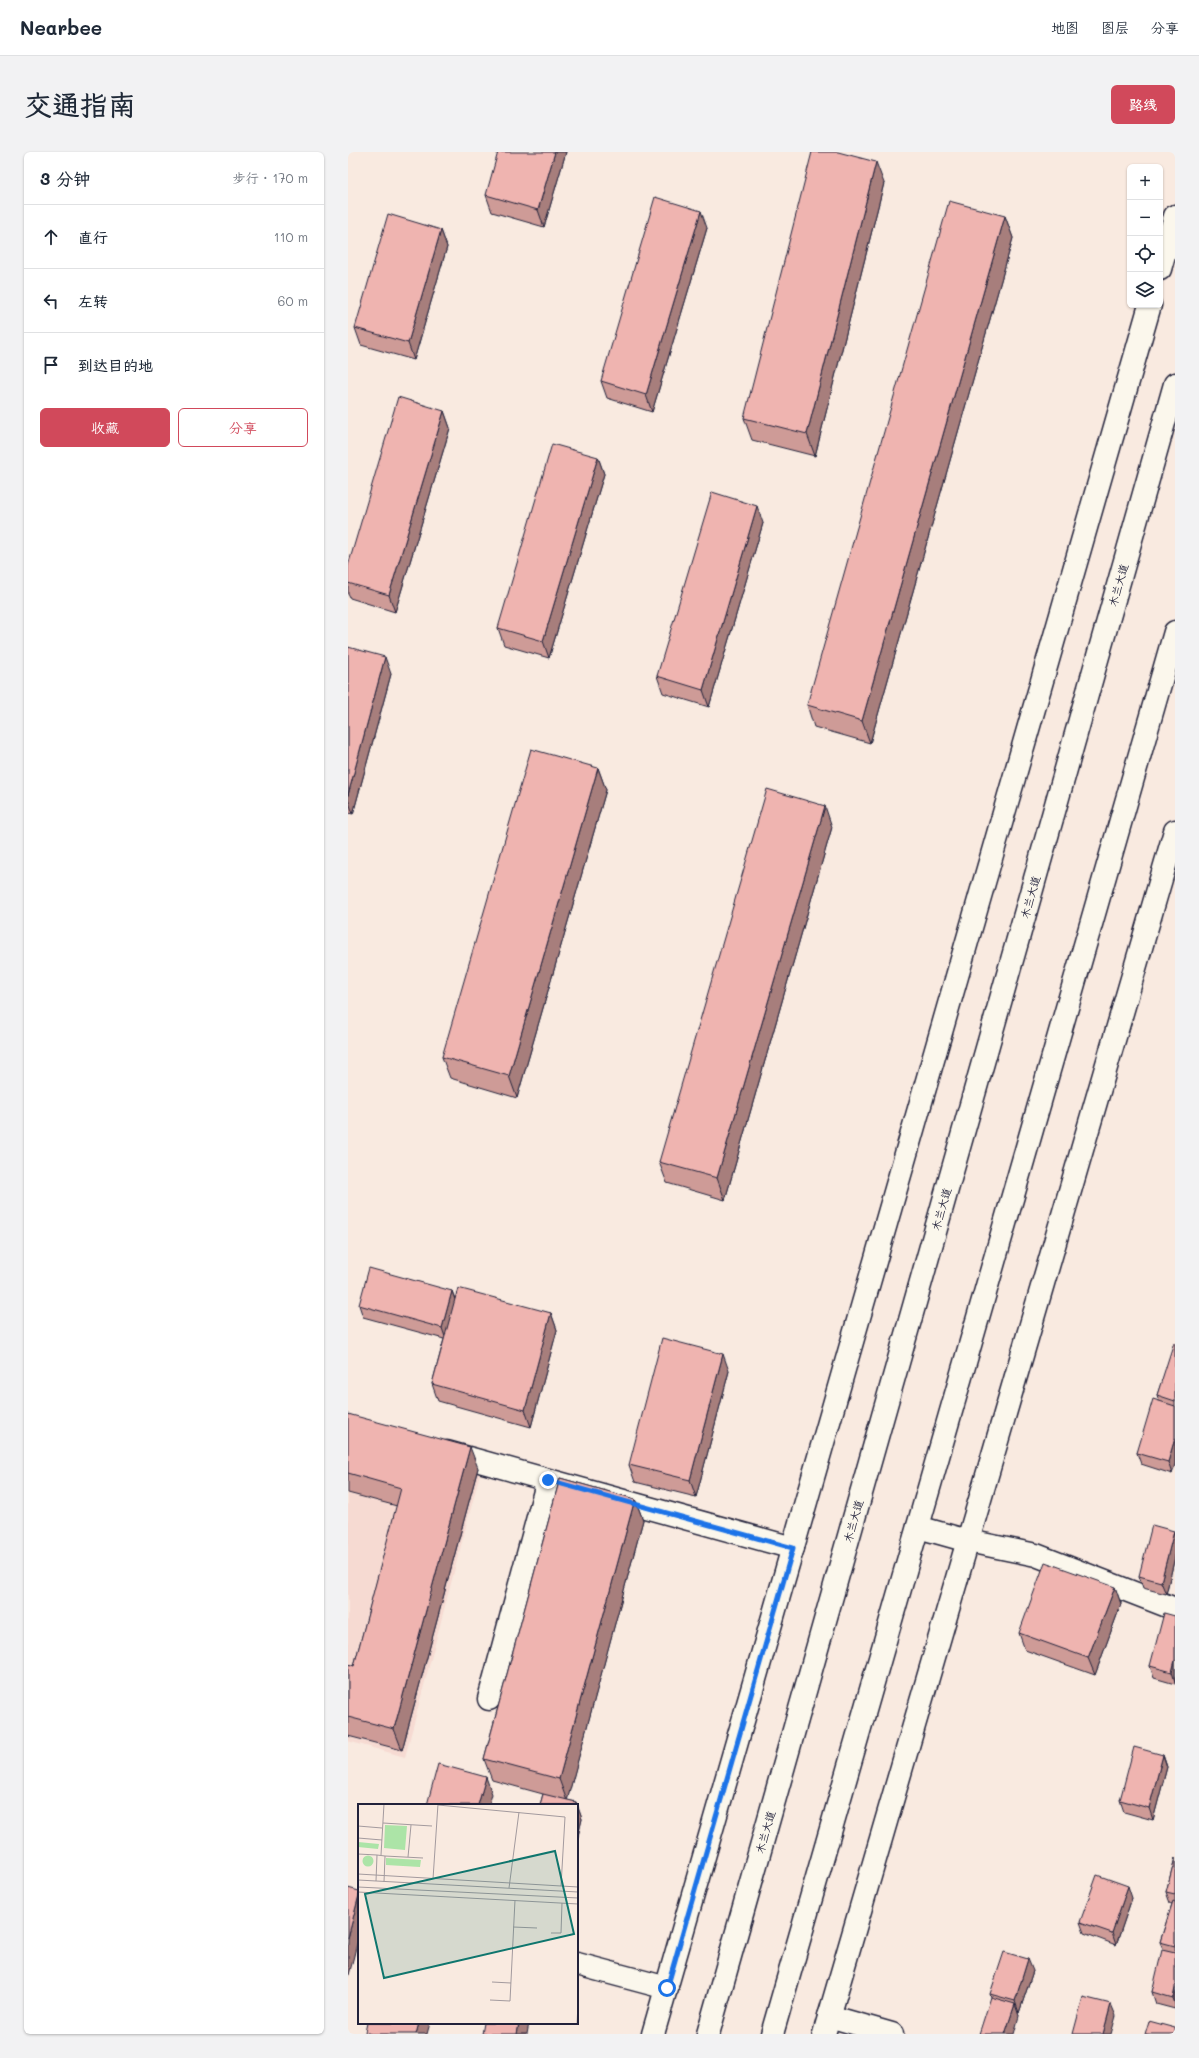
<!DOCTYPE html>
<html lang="zh">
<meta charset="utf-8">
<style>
:root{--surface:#fff;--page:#f2f2f3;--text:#1f2937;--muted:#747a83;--line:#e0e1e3;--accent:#d1495b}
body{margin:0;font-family:Mali,"LXGW WenKai TC",sans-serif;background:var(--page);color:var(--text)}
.controls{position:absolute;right:12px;top:12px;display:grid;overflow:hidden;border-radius:6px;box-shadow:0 1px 3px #0004}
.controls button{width:36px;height:36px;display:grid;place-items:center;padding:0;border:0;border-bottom:1px solid var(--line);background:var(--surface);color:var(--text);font:20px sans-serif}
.stop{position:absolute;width:12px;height:12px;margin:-9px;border:3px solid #1a73e8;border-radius:50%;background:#fff}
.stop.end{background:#1a73e8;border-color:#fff;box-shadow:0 1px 4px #0008}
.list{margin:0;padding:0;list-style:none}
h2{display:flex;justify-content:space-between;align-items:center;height:52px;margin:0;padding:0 16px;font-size:17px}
h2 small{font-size:13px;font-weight:400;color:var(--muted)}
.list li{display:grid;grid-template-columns:26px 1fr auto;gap:12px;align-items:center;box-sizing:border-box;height:64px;padding:0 16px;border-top:1px solid var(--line)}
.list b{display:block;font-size:15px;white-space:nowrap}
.list em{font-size:13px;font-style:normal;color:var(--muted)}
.actions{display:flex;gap:8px;padding:12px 16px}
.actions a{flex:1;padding:9px 0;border:1px solid var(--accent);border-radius:6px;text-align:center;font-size:14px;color:var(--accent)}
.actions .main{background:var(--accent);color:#fff}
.icon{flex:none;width:22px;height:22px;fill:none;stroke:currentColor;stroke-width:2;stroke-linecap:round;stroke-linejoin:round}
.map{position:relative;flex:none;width:827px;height:1882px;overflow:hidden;border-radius:6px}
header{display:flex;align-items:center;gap:24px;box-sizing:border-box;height:56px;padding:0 20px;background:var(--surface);border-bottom:1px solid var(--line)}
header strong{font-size:19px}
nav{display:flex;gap:22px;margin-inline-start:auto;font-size:14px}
.intro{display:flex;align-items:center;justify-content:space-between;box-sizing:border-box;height:96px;padding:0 24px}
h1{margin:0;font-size:28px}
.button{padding:10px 18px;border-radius:6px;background:var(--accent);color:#fff;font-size:14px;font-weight:700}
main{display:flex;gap:24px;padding:0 24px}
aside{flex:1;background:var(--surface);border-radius:6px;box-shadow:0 1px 3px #0004}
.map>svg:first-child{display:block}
</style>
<header>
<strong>Nearbee</strong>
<nav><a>地图</a><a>图层</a><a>分享</a></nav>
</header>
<div class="intro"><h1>交通指南</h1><a class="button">路线</a></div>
<main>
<aside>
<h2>3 分钟<small>步行 · 170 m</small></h2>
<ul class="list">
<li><svg class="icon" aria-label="ahead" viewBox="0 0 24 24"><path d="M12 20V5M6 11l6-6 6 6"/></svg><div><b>直行</b></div><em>110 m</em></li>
<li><svg class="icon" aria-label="left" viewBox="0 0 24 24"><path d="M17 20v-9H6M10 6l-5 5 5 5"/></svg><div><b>左转</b></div><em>60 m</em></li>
<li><svg class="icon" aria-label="arrive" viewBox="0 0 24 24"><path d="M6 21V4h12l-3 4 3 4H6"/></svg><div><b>到达目的地</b></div></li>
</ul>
<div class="actions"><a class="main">收藏</a><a>分享</a></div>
</aside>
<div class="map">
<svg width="827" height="1882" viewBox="0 0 827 1882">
<rect width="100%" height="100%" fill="#f9eae0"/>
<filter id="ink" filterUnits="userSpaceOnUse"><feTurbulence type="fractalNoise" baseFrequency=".025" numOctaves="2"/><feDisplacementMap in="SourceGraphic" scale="8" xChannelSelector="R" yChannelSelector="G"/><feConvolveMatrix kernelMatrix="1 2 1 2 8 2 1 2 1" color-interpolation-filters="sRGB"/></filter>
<g filter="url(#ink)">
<path fill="#f6dad2" d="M0,1277l134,37 -77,291 -57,-16z"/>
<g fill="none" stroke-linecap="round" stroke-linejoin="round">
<defs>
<g id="minor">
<path d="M99,1300l346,96"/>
<path d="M570,1375l50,14 68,14 139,54"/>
<path d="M141,1547l59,-219"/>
<path d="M229,1812l90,24"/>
<path d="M481,1864l63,18"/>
</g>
<g id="major">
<path d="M812,117l15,-53"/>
<path d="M305,1882l497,-1729"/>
<path d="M360,1882l467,-1650"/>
<path d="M424,1882l403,-1402"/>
<path d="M476,1882l351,-1203"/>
</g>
</defs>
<use href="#minor" stroke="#22223b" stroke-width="25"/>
<use href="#major" stroke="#22223b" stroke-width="25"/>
<use href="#minor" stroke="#fbf7ec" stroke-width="22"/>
<use href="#major" stroke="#fbf7ec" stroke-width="22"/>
</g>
<g fill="#ce9b97" stroke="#22223b">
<path d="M218,0l-22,75 -52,-15 -6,-17z"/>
<path d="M536,31l-69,273 -63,-16 -8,-22z"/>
<path d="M657,64l8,22 -143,505 -56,-16 -7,-22z"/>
<path d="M359,76l-55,184 -45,-14 -6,-17z"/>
<path d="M93,78l6,17 -33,113 -53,-15 -6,-17z"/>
<path d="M96,259l6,17 -55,184 -45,-14 -2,-4v-28z"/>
<path d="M250,305l6,17 -55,184 -45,-13 -6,-17z"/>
<path d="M415,371l-54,184 -46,-14 -6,-17z"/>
<path d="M0,495l43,27 -38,140 -5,-1z"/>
<path d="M250,616l8,22 -89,308 -67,-20 -8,-21z"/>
<path d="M484,675l-107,373 -58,-17 -8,-21z"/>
<path d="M104,1139l3,8 96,14 6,17 -26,97 -93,-26 -6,-17 12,-45 -81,-22 -4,-12z"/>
<path d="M827,1191v121l-3,10 -31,-10 -4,-11 22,-52 -2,-6z"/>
<path d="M381,1219l-33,126 -61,-15 -6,-17z"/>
<path d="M0,1262l130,54 -76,282 -54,-14v-72l6,2 43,-160 -49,-13z"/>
<path d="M212,1326l75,21 8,21 -76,280 9,2 6,17 -5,21v-35h-37l3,-11 -51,-14 -8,-21z"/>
<path d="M826,1379l1,2v24l-9,37 -23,-6 -4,-12z"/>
<path d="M767,1435l6,17 -26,71 -70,-25 -6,-17z"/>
<path d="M827,1464v68l-21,-6 -4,-12z"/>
<path d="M815,1603l4,12 -14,53 -29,-8 -4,-12z"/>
<path d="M827,1706v151l-19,-5 -4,-12 12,-41 -4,-9 12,-38 -2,-1 -4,-11z"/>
<path d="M784,1746l-16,47 -32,-12 -4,-11z"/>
<path d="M685,1819l-14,42h-1l1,3 -28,-19 -1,-3z"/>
</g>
<g fill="#a77e7b" stroke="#22223b">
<path d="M207,0h11l-22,75 -6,-17z"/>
<path d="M528,10l8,21 -69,273 -8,-22z"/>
<path d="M353,59l6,17 -55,184 -6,-17z"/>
<path d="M657,64l8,22 -143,505 -8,-22z"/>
<path d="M93,78l6,17 -33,113 -6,-17z"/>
<path d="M96,259l6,17 -55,184 -6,-17z"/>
<path d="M250,305l6,17 -55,184 -6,-17z"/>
<path d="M409,354l6,17 -54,184 -6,-17z"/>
<path d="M37,505l6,17 -38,140 -5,-15v-4z"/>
<path d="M250,616l8,22 -89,308 -8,-22z"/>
<path d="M477,654l7,21 -107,373 -8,-22z"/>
<path d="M104,1139l4,12 -10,37 -4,-12z"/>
<path d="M203,1161l6,17 -26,97 -6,-17z"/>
<path d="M375,1202l6,17 -33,126 -6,-17z"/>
<path d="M827,1286v26l-3,10 -4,-12z"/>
<path d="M122,1295l8,21 -76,282 -8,-21z"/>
<path d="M287,1347l8,21 -76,281 -8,-22z"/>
<path d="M826,1379l1,2v24l-9,37 -5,-12z"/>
<path d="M767,1435l6,17 -26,71 -7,-17z"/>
<path d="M827,1508v22l-3,-10z"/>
<path d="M815,1603l4,12 -14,53 -4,-12z"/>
<path d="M138,1625l6,17 -3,11h-11z"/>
<path d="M228,1650l6,17 -5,21v-35h-2z"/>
<path d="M780,1734l4,12 -16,47 -4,-12z"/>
<path d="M11,1743v41l-11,43v-41z"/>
<path d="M680,1807l5,12 -14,42 -4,-12z"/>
<path d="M827,1836v16l-2,-6z"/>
<path d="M667,1852l4,12 -5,18h-9z"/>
<path d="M763,1852l5,12 -5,18h-8z"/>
<path d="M71,1871h11l-3,11h-11z"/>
<path d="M171,1871h10l-2,11h-10z"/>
</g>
<g fill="#efb4b0" stroke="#22223b">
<path d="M150,0h57l-17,58 -52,-15z"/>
<path d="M464,0h26l38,10 -69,272 -63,-16z"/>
<path d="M307,45l46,14 -55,184 -45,-14z"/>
<path d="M601,49l56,15 -143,505 -55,-16z"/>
<path d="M40,62l53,16 -33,113 -53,-15z"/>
<path d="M50,245l46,14 -55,184 -41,-12v-17z"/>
<path d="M204,292l46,13 -55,184 -45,-13z"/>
<path d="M364,340l45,14 -54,184 -46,-14z"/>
<path d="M0,495l37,10 -37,138z"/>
<path d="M183,597l67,19 -89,308 -67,-19z"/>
<path d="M419,637l58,17 -108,372 -58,-16z"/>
<path d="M21,1116l83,23 -10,37 -83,-23z"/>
<path d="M110,1136l93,25 -26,97 -93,-26z"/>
<path d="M314,1186l61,16 -33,126 -61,-15z"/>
<path d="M826,1190l1,1v58l-18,-6z"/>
<path d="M805,1247l22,7v32l-7,24 -31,-9z"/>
<path d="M0,1262l122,33 -76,282 -46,-12v-53l6,2 47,-178 -53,-15z"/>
<path d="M212,1326l75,21 -76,280 -75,-20z"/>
<path d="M804,1373l22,6 -13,51 -22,-6z"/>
<path d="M697,1410l70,25 -27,71 -69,-25z"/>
<path d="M816,1461l11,3v44l-3,12 -22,-6z"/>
<path d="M786,1595l29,8 -14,53 -29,-8z"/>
<path d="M90,1612l48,13 -8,28h-51z"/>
<path d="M195,1642l33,8 -1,3h-35z"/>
<path d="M827,1706v36l-9,-2z"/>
<path d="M749,1723l31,11 -16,47 -32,-11z"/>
<path d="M0,1736l11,3v4l-11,43z"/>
<path d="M825,1749l2,1v44l-15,-4z"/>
<path d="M814,1798l13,3v35l-2,10 -21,-6z"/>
<path d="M656,1800l24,7 -13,42 -25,-7z"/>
<path d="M643,1845l24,7 -10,30h-26z"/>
<path d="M735,1845l28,7 -8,30h-30z"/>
<path d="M801,1869l26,7v6h-30z"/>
<path d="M19,1871h52l-3,11h-45l-6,-2z"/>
<path d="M136,1871h35l-2,11h-35z"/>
</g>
</g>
<g fill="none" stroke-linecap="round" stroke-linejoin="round" filter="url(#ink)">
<path stroke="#1a73e8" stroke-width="5" d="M200,1328l245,68 -126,440"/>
</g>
<g text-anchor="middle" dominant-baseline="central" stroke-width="3" stroke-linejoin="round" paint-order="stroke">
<g font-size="11" fill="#22223b" stroke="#fbf7ec">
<text transform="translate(770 433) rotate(-74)">木兰大道</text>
<text transform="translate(682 745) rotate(-74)">木兰大道</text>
<text transform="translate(593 1057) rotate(-74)">木兰大道</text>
<text transform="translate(505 1369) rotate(-74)">木兰大道</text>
<text transform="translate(417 1680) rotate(-74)">木兰大道</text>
</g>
</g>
<g transform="translate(10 1652)">
<rect width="220" height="220" fill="#f9eae0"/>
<path d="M27,21l22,1 -2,24 -21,-2zM0,38l21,2 -1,5 -20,-2zM4.5 57a5.5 5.5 0 1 1 11 0a5.5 5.5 0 1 1-11 0ZM28,54l35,2 -1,7 -34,-2z" fill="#ace4a7"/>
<path fill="none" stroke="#a39a9e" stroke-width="1" d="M80,1l127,12 -4,69M25,19l49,3M0,22l24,2M0,34l24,2M0,50l19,1M23,51l3,-51M27,52l38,2M50,53l3,-32M0,70l220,13M75,75l5,-75M0,76l220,12M18,77l1,-26 8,1 -1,26M0,83l220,11M151,84l10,-76M0,88l220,12M155,123l24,1M193,129h10l1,-30M134,178l19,1M132,196l20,1 5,-101M219,220l1,-21"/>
<path fill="#0f766e" fill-opacity="0.15" stroke="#0f766e" stroke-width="2" d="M197,47l19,83 -190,44 -19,-84z"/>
<rect width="220" height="220" fill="none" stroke="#22223b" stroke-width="2"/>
</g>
</svg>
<div class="controls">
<button>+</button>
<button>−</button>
<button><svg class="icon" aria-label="locate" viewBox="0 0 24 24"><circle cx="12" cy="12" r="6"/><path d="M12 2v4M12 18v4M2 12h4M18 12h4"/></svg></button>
<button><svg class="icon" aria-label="layers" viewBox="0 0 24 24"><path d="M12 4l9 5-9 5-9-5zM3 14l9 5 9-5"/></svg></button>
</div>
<div class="stop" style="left:319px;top:1836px"></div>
<div class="stop end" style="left:200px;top:1328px"></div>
</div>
</main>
